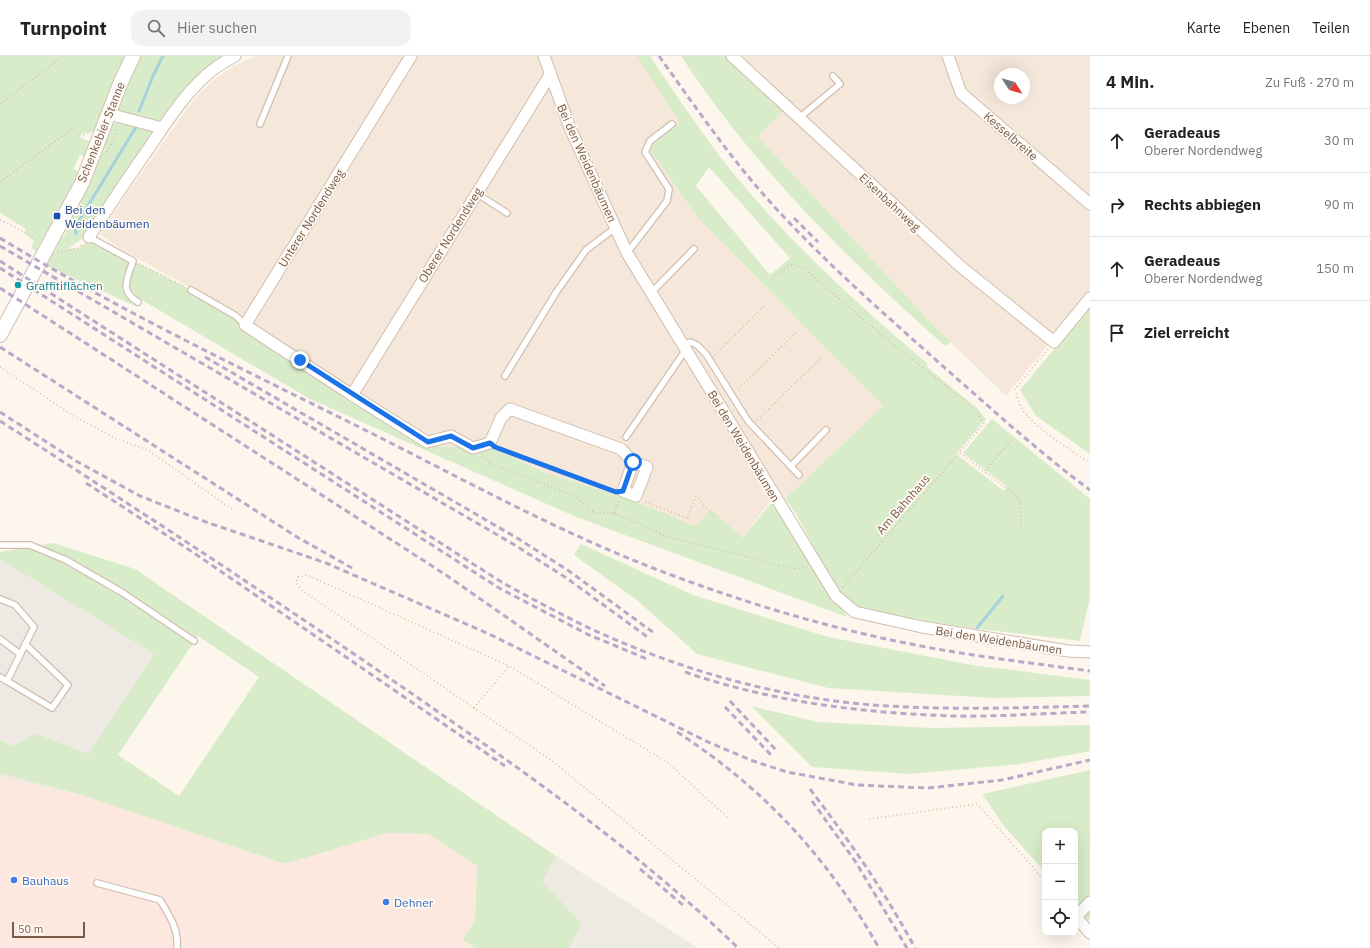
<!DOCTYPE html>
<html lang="de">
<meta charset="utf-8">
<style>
:root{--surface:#fff;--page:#f2f2f2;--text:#222;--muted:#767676;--line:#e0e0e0}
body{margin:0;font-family:"IBM Plex Sans",sans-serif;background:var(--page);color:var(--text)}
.controls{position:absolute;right:12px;bottom:12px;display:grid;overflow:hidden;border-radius:8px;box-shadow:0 4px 16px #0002}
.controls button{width:36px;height:36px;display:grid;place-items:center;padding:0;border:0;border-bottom:1px solid var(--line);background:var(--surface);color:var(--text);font:20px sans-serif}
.compass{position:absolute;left:994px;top:12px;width:36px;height:36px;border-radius:50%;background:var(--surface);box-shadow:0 4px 16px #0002;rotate:126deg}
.scale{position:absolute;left:12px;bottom:10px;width:73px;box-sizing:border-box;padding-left:4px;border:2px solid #7a5c4d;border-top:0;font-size:11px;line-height:14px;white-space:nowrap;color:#7a5c4d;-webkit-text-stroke:3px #fffaf3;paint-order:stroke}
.stop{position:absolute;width:12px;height:12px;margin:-9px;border:3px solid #1a73e8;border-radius:50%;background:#fff}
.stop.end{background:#1a73e8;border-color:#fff;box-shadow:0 1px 4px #0008}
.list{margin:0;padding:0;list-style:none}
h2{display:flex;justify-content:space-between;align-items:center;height:52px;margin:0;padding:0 16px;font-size:17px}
h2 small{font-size:13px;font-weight:400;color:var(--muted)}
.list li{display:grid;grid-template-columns:26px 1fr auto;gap:12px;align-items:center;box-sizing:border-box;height:64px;padding:0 16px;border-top:1px solid var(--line)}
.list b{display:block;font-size:15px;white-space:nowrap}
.list p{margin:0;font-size:13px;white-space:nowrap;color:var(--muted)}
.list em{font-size:13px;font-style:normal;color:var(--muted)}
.icon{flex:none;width:22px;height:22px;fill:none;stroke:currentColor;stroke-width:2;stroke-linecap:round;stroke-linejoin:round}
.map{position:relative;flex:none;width:1090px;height:892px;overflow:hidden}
header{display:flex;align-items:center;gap:24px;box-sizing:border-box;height:56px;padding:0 20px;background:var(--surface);border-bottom:1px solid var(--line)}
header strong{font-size:19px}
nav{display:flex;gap:22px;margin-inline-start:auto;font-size:14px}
.search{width:280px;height:36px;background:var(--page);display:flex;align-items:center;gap:10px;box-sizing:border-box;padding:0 14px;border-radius:12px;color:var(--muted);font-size:15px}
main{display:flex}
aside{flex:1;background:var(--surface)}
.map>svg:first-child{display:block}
</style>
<header>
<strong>Turnpoint</strong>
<div class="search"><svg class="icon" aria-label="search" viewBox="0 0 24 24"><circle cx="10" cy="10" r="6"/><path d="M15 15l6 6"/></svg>Hier suchen</div>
<nav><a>Karte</a><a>Ebenen</a><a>Teilen</a></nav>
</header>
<main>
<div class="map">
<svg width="1090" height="892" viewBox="0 0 1090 892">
<rect width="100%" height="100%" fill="#fdf6ec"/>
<g fill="#f5e8da" fill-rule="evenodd">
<path d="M255,0h382l42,66 -29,28 48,68 185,188 -98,93 -6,-6 -7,5 -29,40 -32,-29 -16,17 -68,-28 -81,-25 -47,-22 -20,-4h-35l-19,-6 -169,-113 -16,-13 -121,-67 -19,-14 34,-51 61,-85 20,-19 15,-11z"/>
<path d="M732,0h358v238l-84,102 -72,-70 -176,-189zM1000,18h24v24h-24z"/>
</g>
<path fill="#fde8e0" d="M0,721l82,18 203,69 103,-31 40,1 49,32 -2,55 -13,19 14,8h-476z"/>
<g fill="#efe9e4">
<path d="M0,503l167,103 -85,133 -82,-18z"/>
<path d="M556,800l139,90 2,2h-128l13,-24 -41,-43z"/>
</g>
<g fill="#d8ecc9" fill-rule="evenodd">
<path d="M0,0h126l-31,75 -10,3 -4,-1 -2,4 12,5 -5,15 -6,-2 -7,14 6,3 -43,79 -5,-3 3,-7 -10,-8 2,-4 -26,-16z"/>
<path d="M138,0h90l-69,65 -40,-10 -1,-2z"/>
<path d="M637,0h13c23,35 46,69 71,102 60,76 132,143 206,205v4l51,42 8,10 -30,35 48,37 3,-4 -44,-34 29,-34 98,80v98l-10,44 -117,-14 -105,-18 -22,-20 -41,-77 -10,-13 98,-93 -185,-188 -49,-69 30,-27zM709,111l81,91 -20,17 -74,-89z"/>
<path d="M681,0h53l53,51 -29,30 176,189 17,16 -6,4c-98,-87 -192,-180 -264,-290z"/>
<path d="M119,66l22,4v3l9,2 1,-2 2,4 -70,105 -15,11 11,-1 11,-9 101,51 109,70 47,40 78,41 19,6h35l20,4 47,22 81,25 68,28 16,-17 32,29 32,-40 72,119 -271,-100 -266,-118 -168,-99 -5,7 -92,-42 7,-13h3l5,-12 7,-8 -4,-4 46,-100 3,-4z"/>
<path d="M1090,250v148l-54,-38 -16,-26z"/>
<path d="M53,487l82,26 421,287 -14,25 40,43 -13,24h-93l-14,-8 13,-19 2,-55 -49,-32 -40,-1 -103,31 -203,-69 -82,-22v-33l13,6 23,-12 53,20 65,-100 -154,-95v-7zM198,580l61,41 -80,119 -61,-41z"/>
<path d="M581,488l112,51 135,42 144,28 118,15v16l-96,2 -166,-10 -131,-34 -59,-53 -64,-46z"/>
<path d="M751,650l67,16 115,6 157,-3v26l-70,13 -111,10 -97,-7z"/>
<path d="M1090,714v149l-2,2 -13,-15v-75h-30v41l-41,-46 -22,-32z"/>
</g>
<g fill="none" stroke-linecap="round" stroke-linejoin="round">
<g stroke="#a5d3da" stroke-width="3">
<path d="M139,55l14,-35 10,-20"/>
<path d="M76,178l-1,-7 61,-100"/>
<path d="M977,572l26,-32"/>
</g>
<defs>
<g id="service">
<path d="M799,62l41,-34 -7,-8"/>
<path d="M260,68l28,-68"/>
<path d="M476,137l31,20"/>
<path d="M89,181l44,24c-6,18 -14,30 5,41"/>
<path d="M627,197l40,-52 2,-12 -24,-37 5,-11 22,-17"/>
<path d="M191,234l45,26 9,9"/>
<path d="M651,237l43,-44"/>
<path d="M682,290l8,-4 7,3 9,9 42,67 51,54"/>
<path d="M505,320l52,-85 29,-41 29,-22"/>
<path d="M626,381l59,-86"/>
<path d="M791,410l35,-36"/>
<path d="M0,489h30l36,15 57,33 71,48"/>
<path d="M0,543l15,6 19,22 -27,54 -7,-4"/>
<path d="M0,583l20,15"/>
<path d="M7,625l45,27 16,-23 -43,-41"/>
<path d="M97,827l63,17c9,15 19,29 17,48"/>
</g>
<g id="minor">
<path d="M411,0l-166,269 107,70 198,-320"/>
<path d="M544,0l26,72 57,125 209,343 19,16 67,15 146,24 22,1"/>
<path d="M732,0l228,210 94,76 36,-44"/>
<path d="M948,0l13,37 129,111"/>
<path d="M109,58l53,14"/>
<path d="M89,181c19,-29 38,-58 58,-86 24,-35 48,-76 88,-95"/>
<path d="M352,339l75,47 24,-6 22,12 17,-5 11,-25 9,-9 111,40 12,13 14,5 -11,29 -13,-5 10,-29"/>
<path d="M1090,846l-14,15 14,16"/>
</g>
<path id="tertiary" d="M0,279l82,-152 38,-99 13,-28"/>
</defs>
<use href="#service" stroke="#d1beb0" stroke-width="8"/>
<use href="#minor" stroke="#d1beb0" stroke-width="13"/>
<use href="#tertiary" stroke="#d1beb0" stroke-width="16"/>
<g stroke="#d9b8a5" stroke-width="1.5" stroke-dasharray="1 3" stroke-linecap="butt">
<path d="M0,48l63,-48"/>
<path d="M107,96l12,-25"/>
<path d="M0,126l73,-54 4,5 10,4"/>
<path d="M0,164l25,12 13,10"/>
<path d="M58,197l21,-5 3,-4"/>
<path d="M139,208l45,22"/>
<path d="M772,223l13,-12 9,-3 12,6 60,52 110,88 8,14 -142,164"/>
<path d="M1048,293l-33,40c2,6 3,12 6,18 9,18 51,44 69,56"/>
<path d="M715,299l51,-51"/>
<path d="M0,311l72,48 45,24 31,11 85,60"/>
<path d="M738,333l60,-58"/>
<path d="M757,364l66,-64"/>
<path d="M498,392l115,42"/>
<path d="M960,397l60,46 1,27"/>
<path d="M483,400l8,8 84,32 20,17h19l52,23 128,33 13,-2"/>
<path d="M985,415l26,-31"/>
<path d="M645,446l42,16 9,-22 20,23"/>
<path d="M614,457l5,-13"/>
<path d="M474,652l-171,-117 -7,-8 2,-6 9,-2 202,91"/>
<path d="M727,761l-60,-55 -158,-96 -35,42 77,52 228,188"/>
<path d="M869,763l108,-15 68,77"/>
</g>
<use href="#service" stroke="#fff" stroke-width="5.5"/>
<use href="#minor" stroke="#fff" stroke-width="11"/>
<use href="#tertiary" stroke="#fff" stroke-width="14"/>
<g stroke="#b9a8c9" stroke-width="3" stroke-dasharray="6 4" stroke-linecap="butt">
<path d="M659,0c30,42 59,84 92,124 58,69 128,129 195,189 47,41 94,84 144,121"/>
<path d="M794,162l24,24"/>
<path d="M0,182c112,68 230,125 347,183 107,53 215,114 327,155 86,32 173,57 263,73 51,9 102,15 153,22"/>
<path d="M0,190l513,298 52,33 84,61"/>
<path d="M0,205l503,322c28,15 57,31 86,45 82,38 172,65 262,75 79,8 159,5 239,3"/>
<path d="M0,212l499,320 88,46 60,25"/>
<path d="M0,232l446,287 159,111"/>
<path d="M0,291l297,190 55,31"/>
<path d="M205,301l312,181 52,33 85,62"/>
<path d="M0,356l76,49 64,35 66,26 120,41 163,71 219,108 45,19 34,11 70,13 71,3 74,-8 88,-20"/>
<path d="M0,365c139,89 276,179 411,272 114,79 227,158 327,255"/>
<path d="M86,427l108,70 311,213"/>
<path d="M685,616c86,30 178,41 268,44 46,1 92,-3 137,-4"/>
<path d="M730,645l47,50"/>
<path d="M725,651l47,49"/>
<path d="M677,676c88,57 151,126 202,216"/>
<path d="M810,733c39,51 75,103 105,159"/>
<path d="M812,745l43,60 52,87"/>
<path d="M640,813l43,36"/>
</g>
</g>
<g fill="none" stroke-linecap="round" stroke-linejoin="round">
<path stroke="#1a73e8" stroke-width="5" d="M300,304l128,82 23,-6 22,12 17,-5 5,4 121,45 7,-1 10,-29"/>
</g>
<rect fill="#1a4fb4" stroke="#fffaf3" stroke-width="1.5" x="53" y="156" width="8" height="8" rx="2"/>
<circle fill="#0f9aa8" stroke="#fffaf3" stroke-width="1.5" cx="18" cy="229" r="4"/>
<g fill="#3f7fe0" stroke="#fffaf3" stroke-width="1.5">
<circle cx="14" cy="824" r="4"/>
<circle cx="386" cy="846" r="4"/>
</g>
<g text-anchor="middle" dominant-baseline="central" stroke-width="3.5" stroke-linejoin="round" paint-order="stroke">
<g font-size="12" fill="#7a5c4d" stroke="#fffaf3">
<text transform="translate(101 76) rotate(-68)">Schenkebier Stanne</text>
<text transform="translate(1011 80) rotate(41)">Kesselbreite</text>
<text transform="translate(587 107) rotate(66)">Bei den Weidenbäumen</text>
<text transform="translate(890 146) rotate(43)">Eisenbahnweg</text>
<text transform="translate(311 162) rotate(-58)">Unterer Nordendweg</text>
<text transform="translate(450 179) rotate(-58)">Oberer Nordendweg</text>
<text transform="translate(744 390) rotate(59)">Bei den Weidenbäumen</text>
<text transform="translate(903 448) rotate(-49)">Am Bahnhaus</text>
<text transform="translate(999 584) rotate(9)">Bei den Weidenbäumen</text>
</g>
<g font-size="12" fill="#164399" stroke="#fffaf3" text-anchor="start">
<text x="65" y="153">Bei den<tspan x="65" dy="14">Weidenbäumen</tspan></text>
</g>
<g font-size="12" fill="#0d838f" stroke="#fffaf3" text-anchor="start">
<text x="26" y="229">Graffitiflächen</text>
</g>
<g font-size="12" fill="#366cbe" stroke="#fffaf3" text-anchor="start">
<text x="22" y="824">Bauhaus</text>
<text x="394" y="846">Dehner</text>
</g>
</g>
</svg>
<div class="controls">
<button>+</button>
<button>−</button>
<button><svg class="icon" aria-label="locate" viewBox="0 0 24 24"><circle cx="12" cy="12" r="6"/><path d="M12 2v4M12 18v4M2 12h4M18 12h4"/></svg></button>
</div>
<svg class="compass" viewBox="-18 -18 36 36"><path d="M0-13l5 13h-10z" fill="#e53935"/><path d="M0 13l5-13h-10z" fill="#767676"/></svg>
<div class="scale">50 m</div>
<div class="stop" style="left:633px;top:406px"></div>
<div class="stop end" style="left:300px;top:304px"></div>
</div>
<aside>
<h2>4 Min.<small>Zu Fuß · 270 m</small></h2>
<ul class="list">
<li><svg class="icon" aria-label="ahead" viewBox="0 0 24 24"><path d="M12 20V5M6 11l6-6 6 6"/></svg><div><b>Geradeaus</b><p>Oberer Nordendweg</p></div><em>30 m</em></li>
<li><svg class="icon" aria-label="right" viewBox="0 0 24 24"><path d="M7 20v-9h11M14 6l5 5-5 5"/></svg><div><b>Rechts abbiegen</b></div><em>90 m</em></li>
<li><svg class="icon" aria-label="ahead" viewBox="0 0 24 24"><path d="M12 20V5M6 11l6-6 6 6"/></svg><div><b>Geradeaus</b><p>Oberer Nordendweg</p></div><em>150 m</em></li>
<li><svg class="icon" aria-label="arrive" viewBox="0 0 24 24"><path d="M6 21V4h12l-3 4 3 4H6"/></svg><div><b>Ziel erreicht</b></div></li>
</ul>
</aside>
</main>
